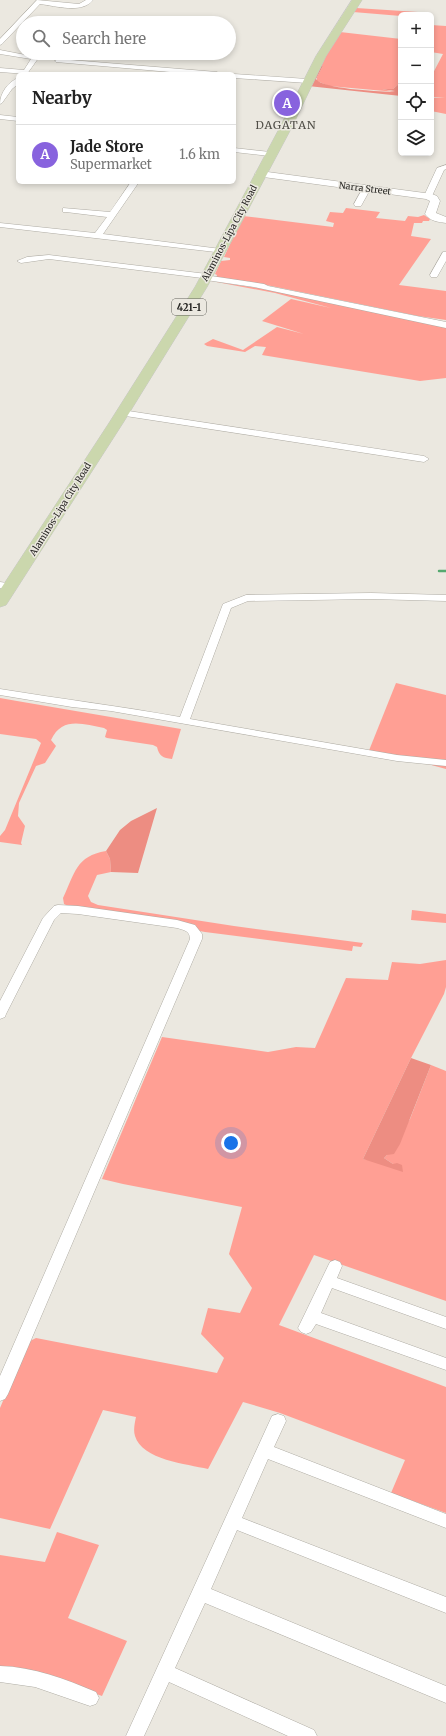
<!DOCTYPE html>
<meta charset="utf-8">
<style>
:root{--surface:#fff;--page:#f2f2f2;--text:#222;--muted:#767676;--line:#e0e0e0;--accent:#8863de}
body{margin:0;font-family:Merriweather,serif;background:var(--page);color:var(--text)}
.controls{position:absolute;right:12px;top:12px;display:grid;overflow:hidden;border-radius:6px;box-shadow:0 2px 6px #0003}
.controls button{width:36px;height:36px;display:grid;place-items:center;padding:0;border:0;border-bottom:1px solid var(--line);background:var(--surface);color:var(--text);font:20px sans-serif}
.you{position:absolute;left:231px;top:1143px;width:14px;height:14px;margin:-10px;border:3px solid #fff;border-radius:50%;background:#1a73e8;box-shadow:0 0 0 6px #1a73e833}
.badge{display:grid;place-items:center;width:26px;height:26px;border-radius:50%;background:var(--accent);color:#fff;font-size:13px;font-weight:700}
.pin{position:absolute;translate:-50% -50%;border:2px solid #fff;box-shadow:0 1px 4px #0006}
.list{margin:0;padding:0;list-style:none}
h2{display:flex;justify-content:space-between;align-items:center;height:52px;margin:0;padding:0 16px;font-size:17px}
h2 small{font-size:13px;font-weight:400;color:var(--muted)}
.list li{display:grid;grid-template-columns:26px 1fr auto;gap:12px;align-items:center;box-sizing:border-box;height:60px;padding:0 16px;border-top:1px solid var(--line)}
.list b{display:block;font-size:15px;white-space:nowrap}
.list p{margin:0;font-size:13px;white-space:nowrap;color:var(--muted)}
.list em{font-size:13px;font-style:normal;color:var(--muted)}
.icon{flex:none;width:22px;height:22px;fill:none;stroke:currentColor;stroke-width:2;stroke-linecap:round;stroke-linejoin:round}
.map{position:relative;flex:none;width:446px;height:1736px;overflow:hidden}
.search{position:absolute;background:var(--surface);box-shadow:0 2px 6px #0003;left:16px;top:16px;width:220px;height:44px;display:flex;align-items:center;gap:10px;box-sizing:border-box;padding:0 14px;border-radius:22px;color:var(--muted);font-size:15px}
.panel{position:absolute;background:var(--surface);box-shadow:0 2px 6px #0003;left:16px;top:72px;width:220px;height:112px;border-radius:6px}
.map>svg:first-child{display:block}
</style>
<div class="map">
<svg width="446" height="1736" viewBox="0 0 446 1736">
<rect width="100%" height="100%" fill="#ebe8e0"/>
<g fill="#ff9f94">
<path d="M356,8l62,4 -1,3 -16,1 -48,-4z"/>
<path d="M431,25l15,1v88l-15,-3v-13h14l-14,-1v-20l12,-23 -12,-2 2,-9 -2,-2z"/>
<path d="M340,32l61,7 -1,44 -7,6h-11l14,3 -67,-6 -12,-5v-4l6,-11h-4z"/>
<path d="M346,208l34,4 -4,6 29,3 3,-5 10,1 6,-2 6,4 -1,2h-6l-1,2h-8l-3,13 20,3 -32,46 47,6v29l-28,-4 -166,-34 -36,-4 1,-3 -2,-1 6,-13 9,-1v-2l-6,-1 19,-41 90,11 1,-4 -8,-2 4,-9 13,1z"/>
<path d="M211,281l47,7 188,38v52l-26,3 -158,-26 4,-8 -11,-1 -10,6 -38,-6 -3,-2 9,-5 30,11 34,-23 27,7 -42,-13 29,-22 40,9 -56,-15z"/>
<path d="M396,683l50,12v74l-33,-9 -45,-7z"/>
<path d="M0,698l17,3 164,28 -9,30c-9,-1 -13,-3 -15,-12l-4,-2 -46,-7 -2,-1 2,-7 -3,-2c-21,-4 -42,-12 -53,12l5,6 -11,17 -9,3 -17,37 -1,13 7,10 -4,17 1,2 -22,-3v-6l5,-6 36,-87 -5,-4 -36,-5z"/>
<path d="M106,851l4,8 1,13 -14,3 -9,21 3,6 7,3 136,21 129,17 -2,4 -8,-1 -1,5 -147,-19 -137,-26 -4,-2 -1,-6c12,-25 13,-42 43,-47z"/>
<path d="M412,910l34,4v9l-35,-3z"/>
<path d="M446,960v27l-2,7 -33,64 -48,101 30,5 -9,-6 3,-3 23,-36 21,-54 15,6v230l-132,-46 -35,70 167,62v126l-55,-20 14,-33 -125,-47 -37,-11 -35,67c-21,-5 -66,-9 -73,-33 -2,-6 0,-14 1,-19l-33,-7 -53,119 -50,-11v-110l28,-66 8,-4 181,35 7,-15 -23,-24 7,-26 32,5 12,-25 -23,-34 13,-47 -119,-23 -21,-5 60,-142 106,15 28,-5 19,1 31,-70 42,2 4,-18 28,2z"/>
<path d="M57,1532l42,13 -31,73 59,23 -25,55 -38,-14 -64,-11v-116l45,7z"/>
</g>
<g fill="#ed8d82">
<path d="M319,66h4l-7,13c6,10 61,12 74,13l5,-1 -14,-2h12l7,-6 -2,6 3,2v5l-93,-10z"/>
<path d="M157,808l-19,65 -27,-1 -1,-13 -4,-8 14,-21 11,-9z"/>
<path d="M411,1058l20,7 -31,79 -6,10 -7,1 -3,3 9,6 4,-1 5,2 1,7 -40,-13z"/>
</g>
<g fill="none" stroke-linecap="round" stroke-linejoin="round">
<path stroke="#55a970" stroke-width="2.5" d="M439,571h7"/>
<defs>
<g id="street">
<path d="M37,0l42,4 7,-4h7c-11,14 -37,6 -53,4l-38,40 -2,1v-6z"/>
<path d="M0,50l36,7 1,3 -10,14 -27,-2v-4l24,2 7,-11 -31,-5z"/>
<path d="M58,59l159,13 3,2h-27l-137,-12 -1,-1z"/>
<path d="M234,74l73,5 3,2 -3,2 -73,-5z"/>
<path d="M18,78v6l-6,5 -10,14 -2,1c0,-11 8,-22 18,-26z"/>
<path d="M0,115l18,2v4l-18,-2z"/>
<path d="M234,148l36,4 4,2 -4,2 -36,-4z"/>
<path d="M446,165v4l-2,1 -12,26 -4,2h-3l-1,-2 13,-28z"/>
<path d="M131,182h8l-36,52 118,15h3v4l-224,-26v-4l95,10 12,-16 -41,-5h-3v-4l47,4z"/>
<path d="M364,186h6l1,2 -10,18h-6l-1,-2z"/>
<path d="M443,252h3v9l-9,16h-6l-1,-2z"/>
<path d="M49,255l158,19 4,2 53,8 4,2 178,36v6l-192,-41 -48,-7 -4,-2 -153,-19 -28,4 -4,-2 10,-4z"/>
<path d="M122,410l302,46 5,3 -5,3 -305,-47 -1,-2 1,-2z"/>
<path d="M0,582l14,2 1,2 -5,3 -10,-1z"/>
<path d="M371,593l75,2v6l-75,-2 -123,2 -17,7 -41,111 207,36 49,5v6l-49,-5 -286,-50 -39,-4 -72,-12v-6c60,10 120,17 180,28l43,-113 23,-9z"/>
<path d="M58,905l20,1 99,14 18,5 7,9v5l-194,455 -3,5 -5,2v-25l190,-437c0,-8 -6,-9 -13,-11l-99,-14 -17,-1 -7,7 -48,94 -1,3 -5,2v-18l43,-83 11,-12z"/>
<path d="M335,1260l5,2 2,4 -5,12 109,39v12l-114,-41 -11,25 125,45v12l-130,-46 -5,8 -5,2 -5,-2 -3,-4 30,-62 2,-4z"/>
<path d="M278,1414l6,2 2,5 -12,26 172,67v14l-178,-69 -26,59 204,79v16l-209,-83 -26,59 235,97v17l-241,-100 -30,65 139,62 3,6h-29l-119,-54 -25,54h-18l146,-320z"/>
<path d="M0,1666c34,1 65,13 96,26l3,6 -3,6 -6,2 -55,-19 -35,-5z"/>
</g>
<path id="secondary" d="M260,171l172,23 5,2 3,5 -4,12 10,4v6c-8,-1 -16,-2 -21,-9l5,-13 -4,-2 -170,-23 -1,-2 1,-2z"/>
<path id="primary" d="M352,0h10l-36,56 -34,71 -85,160 -84,136 -115,179 -2,3 -6,2v-17l109,-167 86,-136 85,-160 36,-71z"/>
</defs>
<use href="#street" stroke="#afaca4" stroke-width="1"/>
<use href="#secondary" stroke="#afaca4" stroke-width="1"/>
<use href="#primary" stroke="#c7c6c6" stroke-width="1"/>
<use href="#street" fill="#fff" fill-rule="evenodd"/>
<use href="#secondary" fill="#fff" fill-rule="evenodd"/>
<use href="#primary" fill="#cbd7ad" fill-rule="evenodd"/>
</g>
<g text-anchor="middle" dominant-baseline="central" stroke-width="3" stroke-linejoin="round" paint-order="stroke">
<g font-size="9" fill="#262522" stroke="#ebe8e0">
<text transform="translate(365 188) rotate(7)">Narra Street</text>
<text transform="translate(229 233) rotate(-62)">Alaminos-Lipa City Road</text>
<text transform="translate(60 509) rotate(-58)">Alaminos-Lipa City Road</text>
</g>
<rect fill="#ebe8e0" stroke="#61605b" stroke-width="1" x="172" y="299" width="34" height="16" rx="3"/>
<g font-size="10" font-weight="bold" fill="#262522">
<text x="189" y="307">421-1</text>
</g>
<g font-size="11" letter-spacing="1" fill="#504e47" stroke="#ebe8e0">
<text x="286" y="125">DAGATAN</text>
</g>
</g>
</svg>
<div class="controls">
<button>+</button>
<button>−</button>
<button><svg class="icon" aria-label="locate" viewBox="0 0 24 24"><circle cx="12" cy="12" r="6"/><path d="M12 2v4M12 18v4M2 12h4M18 12h4"/></svg></button>
<button><svg class="icon" aria-label="layers" viewBox="0 0 24 24"><path d="M12 4l9 5-9 5-9-5zM3 14l9 5 9-5"/></svg></button>
</div>
<div class="you"></div>
<div class="pin badge" style="left:287px;top:103px">A</div>
<div class="search"><svg class="icon" aria-label="search" viewBox="0 0 24 24"><circle cx="10" cy="10" r="6"/><path d="M15 15l6 6"/></svg>Search here</div>
<section class="panel">
<h2>Nearby<small></small></h2>
<ul class="list">
<li><span class="badge">A</span><div><b>Jade Store</b><p>Supermarket</p></div><em>1.6 km</em></li>
</ul>
</section>
</div>
